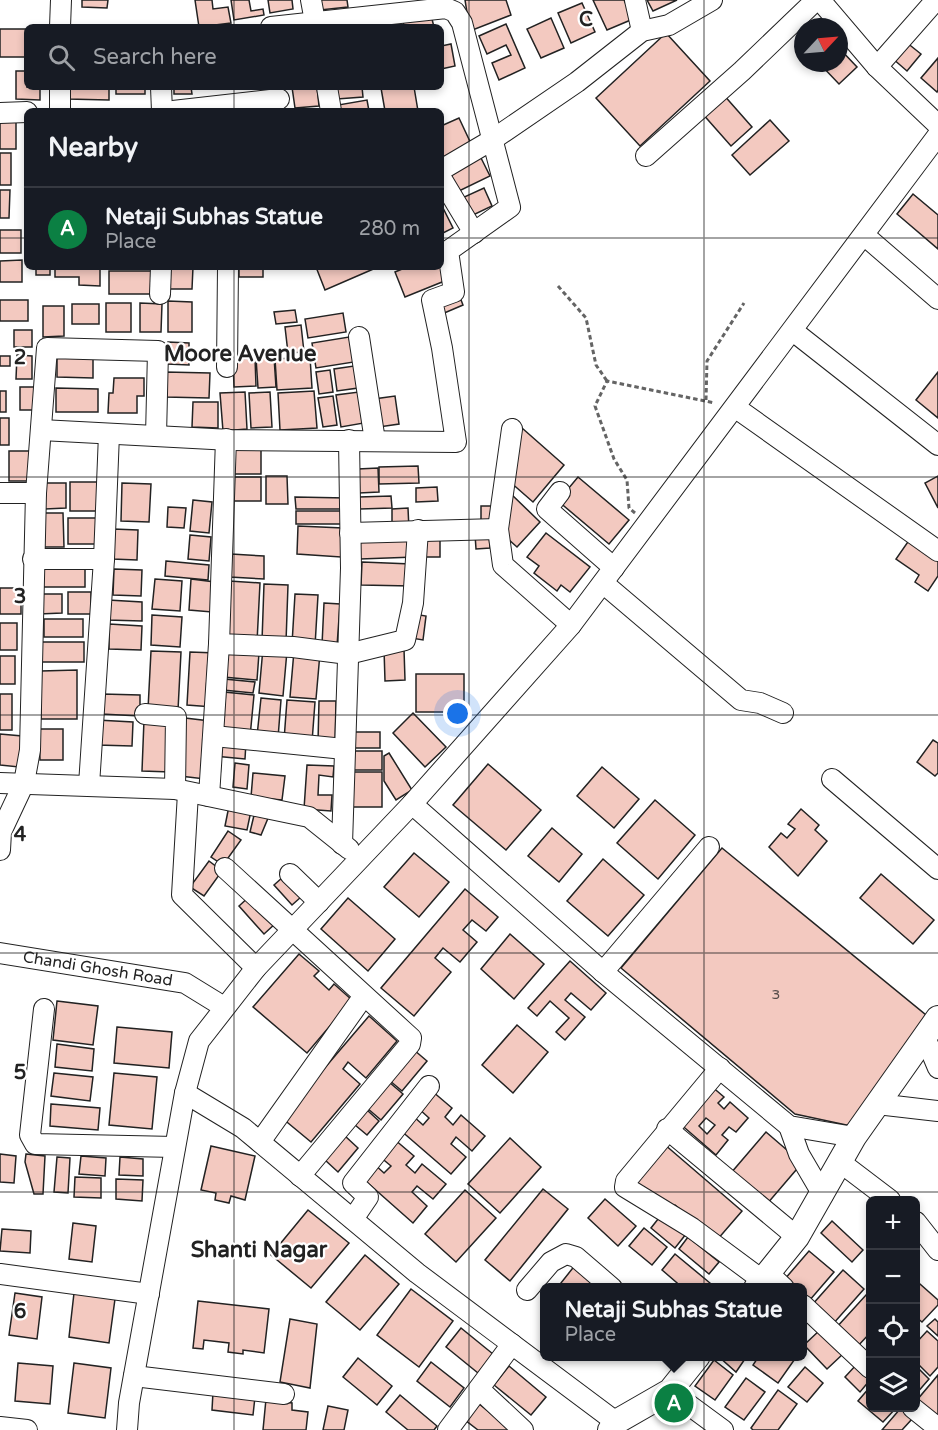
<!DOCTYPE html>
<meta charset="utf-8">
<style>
:root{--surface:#171b24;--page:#242831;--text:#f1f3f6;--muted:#9ea1a6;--line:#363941;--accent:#0b8043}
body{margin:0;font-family:"Varela Round",sans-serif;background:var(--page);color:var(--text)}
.controls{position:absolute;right:18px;bottom:18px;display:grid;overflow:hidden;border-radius:9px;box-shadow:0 3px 9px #0003}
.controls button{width:54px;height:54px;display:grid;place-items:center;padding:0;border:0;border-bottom:2px solid var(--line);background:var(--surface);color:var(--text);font:30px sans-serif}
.compass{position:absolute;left:794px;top:18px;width:54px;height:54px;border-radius:50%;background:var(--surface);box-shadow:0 3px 9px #0003;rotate:64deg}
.you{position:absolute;left:458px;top:714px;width:21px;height:21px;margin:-15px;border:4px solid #fff;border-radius:50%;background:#1a73e8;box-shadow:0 0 0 9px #1a73e833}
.badge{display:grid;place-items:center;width:39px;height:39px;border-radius:50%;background:var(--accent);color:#fff;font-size:20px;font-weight:700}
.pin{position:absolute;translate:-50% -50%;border:3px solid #fff;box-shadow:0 2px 6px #0006}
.popup{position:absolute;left:540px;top:1283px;width:267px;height:78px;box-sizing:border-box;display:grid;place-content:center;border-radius:9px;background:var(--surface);filter:drop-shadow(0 2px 4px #0005);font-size:20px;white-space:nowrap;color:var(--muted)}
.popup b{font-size:22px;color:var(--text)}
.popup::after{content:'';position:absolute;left:50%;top:100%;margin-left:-12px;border:12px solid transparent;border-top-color:var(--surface)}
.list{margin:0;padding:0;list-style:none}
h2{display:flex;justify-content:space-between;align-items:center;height:78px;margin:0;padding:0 24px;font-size:26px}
h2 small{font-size:20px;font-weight:400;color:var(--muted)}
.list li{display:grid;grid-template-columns:39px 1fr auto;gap:18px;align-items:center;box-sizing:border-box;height:84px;padding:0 24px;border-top:2px solid var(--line)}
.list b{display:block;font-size:22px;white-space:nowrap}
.list p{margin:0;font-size:20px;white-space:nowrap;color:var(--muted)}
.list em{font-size:20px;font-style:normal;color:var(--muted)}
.icon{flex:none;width:33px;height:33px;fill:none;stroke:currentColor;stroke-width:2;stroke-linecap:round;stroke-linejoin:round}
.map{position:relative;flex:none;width:938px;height:1430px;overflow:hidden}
.search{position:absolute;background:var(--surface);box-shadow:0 3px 9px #0003;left:24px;top:24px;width:420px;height:66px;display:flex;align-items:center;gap:15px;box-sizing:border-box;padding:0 21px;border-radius:9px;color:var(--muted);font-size:22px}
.panel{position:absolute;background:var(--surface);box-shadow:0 3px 9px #0003;left:24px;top:108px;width:420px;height:162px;border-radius:9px}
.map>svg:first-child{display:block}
</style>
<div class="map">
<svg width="938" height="1430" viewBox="0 0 938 1430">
<rect width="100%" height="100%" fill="#fff"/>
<g fill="#f3c9c0" stroke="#222" stroke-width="1.5" fill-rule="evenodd">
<path d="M82,0h26l-1,8 -25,-1z"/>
<path d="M195,0h17l1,9 15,-2 3,16 -32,4z"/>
<path d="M231,0h18l2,11 12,-2 1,6 -30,5z"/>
<path d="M268,0h24l1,9 -23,4z"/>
<path d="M319,0h28l1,7 -28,3z"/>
<path d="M465,0h41l5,15 -41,16z"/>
<path d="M593,0h31l9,19 -26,11z"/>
<path d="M647,0h30l-24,11z"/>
<path d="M582,3l13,29 -24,11 -13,-30z"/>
<path d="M431,15l3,12h-30l-1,-7z"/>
<path d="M551,18l13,30 -23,10 -14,-29z"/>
<path d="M506,24l19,44 -26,12 -7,-17 19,-8 -5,-10 -19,9 -8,-18z"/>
<rect x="0" y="29" width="27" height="28"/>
<path d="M666,33l44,48 -70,65 -44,-48z"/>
<path d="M906,42l15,12 -14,17 -15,-13z"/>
<path d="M451,44l4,22 -14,3v-23z"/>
<path d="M839,48l18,19 -18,17 -20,-21h20z"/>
<path d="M938,58v32l-1,2 -16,-14z"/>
<path d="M16,71h11v16h13v13l-24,-1z"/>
<path d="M67,87h42v13l-42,-1z"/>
<rect x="116" y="87" width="29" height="7"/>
<path d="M174,87h17l1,7h-18z"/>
<path d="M292,87h25l2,19 -24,2z"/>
<path d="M335,87h27l1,10 -26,2z"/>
<path d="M414,87l4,24h-33l-4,-23z"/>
<path d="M722,93l30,34 -21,19 -30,-34z"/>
<path d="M367,100l2,11h-30l-1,-6z"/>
<rect x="0" y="116" width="16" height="33"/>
<path d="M459,118l14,30 -32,16v-38z"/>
<path d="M770,120l19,21 -39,34 -18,-20z"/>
<rect x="0" y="153" width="11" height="32"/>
<path d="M480,156l10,20 -31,15 -10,-20z"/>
<path d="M484,188l8,18 -21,10 -9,-18z"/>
<path d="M0,190h10l-1,28h-9z"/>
<path d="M913,194l25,21v34l-41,-35z"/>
<path d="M441,204l12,24 -12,6z"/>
<rect x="0" y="230" width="21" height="23"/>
<path d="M22,260v22h-22v-21z"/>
<rect x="36" y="267" width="14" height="8"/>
<path d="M55,267h45v19l-21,-1v-8h-24z"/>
<path d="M168,267h25l-1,22h-24z"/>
<rect x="239" y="267" width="24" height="10"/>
<path d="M316,267h62l-53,23z"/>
<path d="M407,267h34l6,13 -42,17 -10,-25z"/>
<rect x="109" y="271" width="43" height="23"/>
<path d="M458,292l5,13 -21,9 -5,-14z"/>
<rect x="0" y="300" width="28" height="21"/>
<path d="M168,301l24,1v30h-24z"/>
<rect x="106" y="303" width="25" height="29"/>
<path d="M140,303l22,1 -1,28h-21z"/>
<rect x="72" y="304" width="27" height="20"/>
<path d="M43,306h21v30l-21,1z"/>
<path d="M295,310l2,12 -21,2 -2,-12z"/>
<path d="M343,313l3,19 -38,6 -3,-19z"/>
<path d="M301,325l3,27 -16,1 -3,-26z"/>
<rect x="14" y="330" width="18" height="17"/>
<path d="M349,337l5,25 -38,6 -4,-25z"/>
<path d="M168,342l21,1v22l-22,-1z"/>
<path d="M57,353h36v25l-36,-1z"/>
<path d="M17,355l15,1v23h-16z"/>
<rect x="0" y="356" width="10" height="10"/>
<path d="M274,357l2,30 -18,1 -2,-30z"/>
<path d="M310,357l2,31 -35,2 -2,-31z"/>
<path d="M255,358l1,28 -22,1 -1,-28z"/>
<path d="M354,366l4,22 -21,3 -3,-22z"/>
<path d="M330,370l3,22 -14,2 -3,-22z"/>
<path d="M165,372l45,1 -1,25 -44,-1z"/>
<path d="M938,372v46l-22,-18z"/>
<path d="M114,378h30v18h-7v17h-29l1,-20h4z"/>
<rect x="20" y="387" width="17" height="23"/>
<path d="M56,388l42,1v23h-42z"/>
<rect x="0" y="391" width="6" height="21"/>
<path d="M314,391l3,37 -37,2 -2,-37z"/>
<path d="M245,392l2,37 -24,2 -3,-38z"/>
<path d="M270,392l2,35 -21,1 -2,-35z"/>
<path d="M359,392l5,31 -23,4 -5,-32z"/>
<path d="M333,396l4,29 -14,2 -5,-29z"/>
<path d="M395,396l4,28 -20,3 -5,-28z"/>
<path d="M193,402h25v26l-26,-1z"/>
<rect x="0" y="418" width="9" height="27"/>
<path d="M522,428l42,37 -31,37 -24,-21 5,-43z"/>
<rect x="229" y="442" width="32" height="32"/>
<path d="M9,451h22l1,30h-23z"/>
<path d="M418,466l1,17 -40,1v-17z"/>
<path d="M378,468l1,24 -20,1 -1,-24z"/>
<path d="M266,476h21l1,28h-22z"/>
<path d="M938,476v32l-13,-25z"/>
<rect x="229" y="477" width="32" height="24"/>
<path d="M578,477l51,43 -20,24 -51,-43z"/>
<rect x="70" y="482" width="28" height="29"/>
<path d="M45,483h21v25l-21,1z"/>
<path d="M122,483l29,1 -2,38 -28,-1z"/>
<path d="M437,487l1,14 -22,1v-14z"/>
<path d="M510,493l30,29 -23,25 -18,-16z"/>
<path d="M391,496l1,12 -32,1 -1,-12z"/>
<path d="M295,497l51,1 1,11h-51z"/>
<path d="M193,500l19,2 -3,31 -19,-2z"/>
<rect x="481" y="506" width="16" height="18"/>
<path d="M168,507l18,1 -2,20 -17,-1z"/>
<path d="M408,508l1,22h-17v-21z"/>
<rect x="296" y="511" width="51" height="13"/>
<path d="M42,513h21l1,34h-22z"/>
<rect x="68" y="518" width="28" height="26"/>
<path d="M298,526l45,2 -2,29 -44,-3z"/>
<path d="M113,529l25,1 -1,30 -25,-1z"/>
<rect x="422" y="532" width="18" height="25"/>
<path d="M414,533l1,24 -55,2 -1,-25z"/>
<path d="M546,533l44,34 -20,25 -9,-7 -4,6 -23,-18 5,-7 -12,-9z"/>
<path d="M475,534h14l1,14 -14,1z"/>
<path d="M190,535l21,2 -2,24 -21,-2z"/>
<path d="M912,536l26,18v22l-10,15 -13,-9 4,-7 -23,-16z"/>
<path d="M231,554l33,2v23l-34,-2z"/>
<path d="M166,561l43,4 -1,15 -43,-4z"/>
<rect x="43" y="562" width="42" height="25"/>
<path d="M362,562l49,2v22l-50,-1z"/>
<path d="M114,569l28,1 -1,26 -28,-1z"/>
<path d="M155,579l27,2 -2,30 -28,-2z"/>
<path d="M191,579l24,3 -3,30 -23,-2z"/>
<path d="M229,581l31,2 -3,59 -31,-2z"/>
<path d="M264,584l24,1 -2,57 -24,-1z"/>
<rect x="0" y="588" width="21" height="26"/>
<rect x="68" y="592" width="23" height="22"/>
<path d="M39,594h23v19l-23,1z"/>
<path d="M295,594l23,1 -3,51 -23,-2z"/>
<path d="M108,600l34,2v19l-35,-1z"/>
<path d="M324,603l16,1 -3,42 -15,-1z"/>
<path d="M414,614l12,2 -3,24 -12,-2z"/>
<path d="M152,615l30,2 -2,30 -29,-2z"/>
<rect x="44" y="619" width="39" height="18"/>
<rect x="0" y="623" width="17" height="27"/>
<path d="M109,624l33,2 -1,24 -32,-1z"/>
<rect x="42" y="642" width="42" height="20"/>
<path d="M263,648l24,3 -4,45 -24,-3z"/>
<path d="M226,649l33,4 -2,27 -34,-3z"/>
<path d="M384,649h20l1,31 -20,1z"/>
<path d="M151,651l30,1 -3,58 -30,-1z"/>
<path d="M294,651l26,2 -4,46 -26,-2z"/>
<path d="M190,652l26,1 -3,54 -26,-2z"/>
<rect x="0" y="656" width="15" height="28"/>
<path d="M77,670v49h-36v-48z"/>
<rect x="416" y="674" width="48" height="38"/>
<path d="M224,679l31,3 -2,11 -30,-3z"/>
<path d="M224,692l30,3 -4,42 -30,-4z"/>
<rect x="0" y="694" width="12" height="36"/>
<path d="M102,694l38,1v21l-39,-2z"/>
<path d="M261,698l20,2 -3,38 -21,-2z"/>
<path d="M287,700l28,2 -3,40 -28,-2z"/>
<path d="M319,701h17l-1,42 -17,-1z"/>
<path d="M413,713l33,34 -21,20 -32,-34z"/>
<path d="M185,718l25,3 -5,58 -25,-3z"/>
<path d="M97,720l36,2 -1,24 -35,-1z"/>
<path d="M144,720l29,2 -2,50 -29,-1z"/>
<path d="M39,729h24v31h-23z"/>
<rect x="352" y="732" width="28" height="16"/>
<path d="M0,734l22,2 -3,31 -19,-2z"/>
<path d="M216,739l30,3 -1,17 -31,-3z"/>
<path d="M933,740l5,3v30l-3,3 -18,-14z"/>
<rect x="348" y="751" width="34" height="19"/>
<path d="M389,753l23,37 -16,10 -12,-19v-25z"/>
<path d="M235,763l14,2 -2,24 -14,-2z"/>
<path d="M488,764l53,46 -35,40 -53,-45z"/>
<path d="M307,765l27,1 -1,11 -14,-2 -1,20h14l-1,16 -27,-2z"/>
<path d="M602,767l37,32 -25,29 -37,-32z"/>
<rect x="347" y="772" width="35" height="35"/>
<path d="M253,773l32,3 -3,24 -31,-3z"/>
<path d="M655,800l40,35 -37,44 -41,-36z"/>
<path d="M230,801l22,5 -5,24 -22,-4z"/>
<path d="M256,807l15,4 -10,24 -11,-3z"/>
<path d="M801,809l18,16 -4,5 12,11 -29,35 -29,-29 12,-14 6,5 8,-9 -7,-5z"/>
<path d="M552,828l30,26 -23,28 -31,-26z"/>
<path d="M228,831l13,9 -18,25 -12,-8z"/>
<path d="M722,848l209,171 -80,107 -56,-12 -174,-146z"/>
<path d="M414,853l35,29 -30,35 -35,-30z"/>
<path d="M603,859l41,36 -36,41 -41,-35z"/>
<path d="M209,861l13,10 -18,25 -14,-9z"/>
<path d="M881,874l53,46 -21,24 -53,-46z"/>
<path d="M283,877l18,20 -9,8 -18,-20z"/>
<path d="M465,889l33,28 -12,14 -14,-11 -9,10 14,12 -17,20 -17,-14 -8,10 16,14 -37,44 -33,-28z"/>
<path d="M251,895l25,28 -12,11 -25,-28z"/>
<path d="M348,898l47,41 -27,32 -47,-42z"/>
<path d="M510,934l34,30 -30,35 -33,-30z"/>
<path d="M299,954l20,17 -5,5 15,14 5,-6 18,16 -45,53 -54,-46z"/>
<path d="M570,961l36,32 -15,17 -20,-17 -6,7 20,17 -20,23 -9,-8 13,-14 -19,-17 -13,15 -9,-8z"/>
<path d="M57,1001l41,5 -5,39 -40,-5z"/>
<path d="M369,1016l28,25 -31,37 -18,-16 -5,7 17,15 -49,58 -29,-24z"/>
<path d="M517,1025l31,27 -35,41 -31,-28z"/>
<path d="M117,1027l55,5 -3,36 -55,-5z"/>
<path d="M57,1044l37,5 -2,22 -37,-4z"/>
<path d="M414,1050l13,11 -25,30 -13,-11z"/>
<path d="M54,1073l39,4 -3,24 -39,-5z"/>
<path d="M114,1073l43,4 -5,52 -43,-4z"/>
<path d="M389,1082l14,12 -22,26 -14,-12z"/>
<path d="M710,1085l14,12 -6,6 6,6 6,-7 18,16 -12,14 -7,-5 -7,8 6,5 -12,15 -38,-33zM706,1118l9,7 -8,9 -8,-8z"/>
<path d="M432,1091l20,17 -7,9 8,8 8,-10 24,21 -13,15 -16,-14 -5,7 15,13 -15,17 -52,-45 13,-14 11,10 6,-7 -11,-10z"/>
<path d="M51,1104l49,4 -2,22 -48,-4z"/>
<path d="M367,1110l12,11 -12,14 -12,-10z"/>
<path d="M766,1132l36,31 -35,41 -36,-31z"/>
<path d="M345,1136l13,12 -20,24 -13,-12z"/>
<path d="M510,1138l31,29 -41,46 -32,-29z"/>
<path d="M394,1139l20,17 -8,9 9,8 7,-9 24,20 -13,15 -16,-13 -5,6 15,14 -14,17 -52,-46 12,-14 11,10 7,-7 -12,-10z"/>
<path d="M664,1144l78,67 -25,29 -42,-35 -5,6 -37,-31z"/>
<path d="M211,1146l44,10 -10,44 -14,-4 -2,7 -14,-3 1,-7 -15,-3z"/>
<path d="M0,1154l16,2 -2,27 -14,-1z"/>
<path d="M26,1154l19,2 -2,38h-9l-9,-32z"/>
<path d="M81,1156l25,2 -1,18 -26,-2z"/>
<path d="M57,1157l13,1 -2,35 -14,-1z"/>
<path d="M120,1157l23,2v17l-24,-1z"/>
<path d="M75,1177l26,1v20l-27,-1z"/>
<path d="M116,1179l27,1 -1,21 -26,-2z"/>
<path d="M543,1189l25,20 -58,72 -25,-21z"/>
<path d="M465,1190l31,28 -40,44 -31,-28z"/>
<path d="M605,1199l31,27 -18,20 -30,-28z"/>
<path d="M308,1210l41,33 -38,45 -40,-33z"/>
<path d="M662,1214l24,20 -11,14 -24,-20z"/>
<path d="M832,1221l31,29 -11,12 -31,-29z"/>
<path d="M73,1223l23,3 -4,36 -23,-3z"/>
<path d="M644,1228l23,19 -15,18 -23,-19z"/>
<path d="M2,1229l29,2 -1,22 -30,-2z"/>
<path d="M688,1237l31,25 -10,12 -30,-25z"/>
<path d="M809,1251l25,21 -25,29 -6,-5v-8h-10l-9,-8z"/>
<path d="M675,1254l35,29 -4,5h-23l-21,-18z"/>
<path d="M365,1255l34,29 -39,46 -34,-28z"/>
<path d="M576,1264l29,24h-48z"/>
<path d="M843,1270l21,19 -31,35 -21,-19z"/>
<path d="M920,1284l18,16v5l-16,17 -6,-5v-28z"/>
<path d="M411,1289l42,32 -34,46 -42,-32z"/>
<path d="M15,1293l27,4 -5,42 -28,-4z"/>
<path d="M74,1293l41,6 -6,44 -40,-6z"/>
<path d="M866,1295l4,4v34l-13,14 -21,-19z"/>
<path d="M198,1301l71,8 -5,44 -21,-3v4l-15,-2 1,-9 -25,-3 -1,9 -10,-1z"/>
<path d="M290,1319l27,5 -7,64 -30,-6z"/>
<path d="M935,1319l3,3v14l-11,-10z"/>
<path d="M461,1328l32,26 -15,19 -32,-26z"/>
<path d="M821,1329l23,24 -17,16 -23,-24z"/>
<path d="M927,1331l11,10v26l-8,9 -14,-14v-19z"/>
<path d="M718,1356h29l-11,16z"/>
<path d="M759,1356h38l-19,27 -25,-18z"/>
<path d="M358,1358l34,28 -15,19 -34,-28z"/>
<path d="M714,1360l19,15 -18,25 -20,-14z"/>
<path d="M431,1362l33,26 -14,19 -33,-26z"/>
<path d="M18,1363l35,3 -3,38 -35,-3z"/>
<path d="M74,1363l37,5 -6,50 -37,-5z"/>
<path d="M856,1365l14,15 -10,12 -15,-15z"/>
<path d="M509,1366l37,31 -15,18 -37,-30z"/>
<path d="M916,1366l13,13 -13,15z"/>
<path d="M805,1367l18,16 -16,19 -19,-15z"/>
<path d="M938,1375v42l-21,-17z"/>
<path d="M746,1378l19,14 -21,28 -19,-13z"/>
<path d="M870,1387v21h26l-13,14 -25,-21z"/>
<path d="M778,1390l19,14 -19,26h-25l-2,-2z"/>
<path d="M213,1392l42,5 -2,18 -41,-5z"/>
<path d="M400,1395l37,31 -3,4h-26l-22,-18z"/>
<path d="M266,1399l26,4v7l16,2 -2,18h-43z"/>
<path d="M478,1403l33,27h-33l-13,-10z"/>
<path d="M328,1406l20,4 -4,20h-21z"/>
<path d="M900,1409l12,10 -10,11h-20z"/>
</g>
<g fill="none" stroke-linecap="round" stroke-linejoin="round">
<defs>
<g id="minor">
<path d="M311,0l5,27"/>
<path d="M635,0l7,31"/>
<path d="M820,0l57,67 61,58"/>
<path d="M60,27l1,-27"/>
<path d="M877,67l59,-67"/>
<path d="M60,87v24"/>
<path d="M161,87l1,24"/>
<path d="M327,87l4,24"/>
<path d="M173,111l106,-12"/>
<path d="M0,113l27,-1"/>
<path d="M646,156l96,-85 74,-71"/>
<path d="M441,170l51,-30 85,-58 65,-51 27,-6 43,-25"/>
<path d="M441,178l33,55"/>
<path d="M864,235l74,64"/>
<path d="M160,294l1,-27"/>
<path d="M793,331l145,114"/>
<path d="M359,337l16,104"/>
<path d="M227,367l1,-100"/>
<path d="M736,408l202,143"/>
<path d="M512,429l-14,100 5,36 68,60"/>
<path d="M41,430l190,10 225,2 -14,-94 -10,-48 22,-8 -6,-41 62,-44 -48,-184 -7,-11 -9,-4 -175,19"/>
<path d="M226,439l-7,205 74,3 55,7 57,-14 8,-37 5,-73"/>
<path d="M560,492l-13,17 67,59"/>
<path d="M0,493h36l-6,257 -6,33 -23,49 -1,18"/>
<path d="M36,493l11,-145 111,3 -2,85"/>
<path d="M350,533l148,-4"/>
<path d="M33,559h71l-15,226"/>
<path d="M104,559l5,-125"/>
<path d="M603,583l138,117 19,3 23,10"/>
<path d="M145,714l31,3 -1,72"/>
<path d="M214,736l130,13"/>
<path d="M832,779l106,90"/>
<path d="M0,783l175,6 134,28 40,32"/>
<path d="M188,793l-6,102 74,73"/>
<path d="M209,796l10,-152"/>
<path d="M412,804l191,168 186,154 65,11"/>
<path d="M342,844l9,-276 -2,-128"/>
<path d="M225,868l186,170 -1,6 -110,132"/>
<path d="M290,874l29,28"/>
<path id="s1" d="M0,953l185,30 39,24"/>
<path d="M603,972l106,-125"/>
<path d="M44,1009l-14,126 5,9 140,3"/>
<path d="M925,1037l13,31"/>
<path d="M720,1068l-94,113 -1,6 67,41 70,52"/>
<path d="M185,1093l58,35 174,145 199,149"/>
<path d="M877,1104l61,7"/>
<path d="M789,1126l10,28 24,41"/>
<path d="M667,1129l130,108"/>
<path d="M260,1142l103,-145"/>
<path d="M840,1162l50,38"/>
<path d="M353,1219l15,-22 -15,-14 76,-97"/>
<path d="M916,1222l22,28"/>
<path d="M768,1273l16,15"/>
<path d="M0,1274l149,20"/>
<path d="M527,1290l24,-28 15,-8 10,3 36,31"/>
<path d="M803,1305l67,63"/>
<path d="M134,1376l150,18"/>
<path d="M479,1389l44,41"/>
<path d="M670,1391l53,39"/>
<path d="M913,1408l25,20"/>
<path d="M0,1427l27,3"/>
<path d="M127,1430l2,-27 56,-310 14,-52 57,-73 156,-164 159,-179 367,-490"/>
<path d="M448,1430l64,-86"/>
</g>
<g id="major">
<path d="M756,1288l41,-51 57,-100 84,-119"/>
<path d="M610,1430l6,-8 54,-31 28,-35"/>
</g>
</defs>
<use href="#minor" stroke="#222" stroke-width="22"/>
<use href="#major" stroke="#222" stroke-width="26"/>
<g stroke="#646464" stroke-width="3" stroke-dasharray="4.5 3" stroke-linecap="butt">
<path d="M558,286l28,32 10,47 11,16"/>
<path d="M706,400l1,-39 37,-58"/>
<path d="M635,513l-6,-5 -2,-28 -13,-21 -19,-53 12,-25 108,22"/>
</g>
<use href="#minor" stroke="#fff" stroke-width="20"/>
<use href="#major" stroke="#fff" stroke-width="24"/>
</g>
<path fill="none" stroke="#222" stroke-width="1.5" stroke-opacity="0.55" d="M234,0v27M469,0v1430M704,0v1430M234,87v24M0,238h27M441,238h497M234,267v1163M0,477h938M0,715h938M0,953h938M0,1192h938"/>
<g text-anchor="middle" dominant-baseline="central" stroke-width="4.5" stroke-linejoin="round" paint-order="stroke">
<g font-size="14" fill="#564c4a">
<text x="776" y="994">3</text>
</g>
<g font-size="16" fill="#222" stroke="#fff">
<text stroke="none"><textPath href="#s1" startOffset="99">Chandi Ghosh Road</textPath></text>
</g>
<g font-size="22" font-weight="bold" fill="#222" stroke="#fff">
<text x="240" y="354">Moore Avenue</text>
<text x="259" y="1250">Shanti Nagar</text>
</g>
</g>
<g font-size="20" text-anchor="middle" font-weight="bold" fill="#222" stroke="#fff" stroke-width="4.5" stroke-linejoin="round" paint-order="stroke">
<text x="586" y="26">C</text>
<text x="20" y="364">2</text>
<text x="20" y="603">3</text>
<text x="20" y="841">4</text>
<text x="20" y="1079">5</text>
<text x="20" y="1318">6</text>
</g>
</svg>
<div class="controls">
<button>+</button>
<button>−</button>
<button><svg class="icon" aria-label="locate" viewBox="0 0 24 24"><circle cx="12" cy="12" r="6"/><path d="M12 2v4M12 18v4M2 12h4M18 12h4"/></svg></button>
<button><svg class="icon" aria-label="layers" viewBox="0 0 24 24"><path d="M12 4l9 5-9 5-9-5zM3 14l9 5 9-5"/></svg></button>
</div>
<svg class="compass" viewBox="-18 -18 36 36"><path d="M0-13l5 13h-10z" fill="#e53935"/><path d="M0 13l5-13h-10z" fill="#9ea1a6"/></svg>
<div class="you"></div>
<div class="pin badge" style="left:674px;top:1403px">A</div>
<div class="popup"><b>Netaji Subhas Statue</b>Place</div>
<div class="search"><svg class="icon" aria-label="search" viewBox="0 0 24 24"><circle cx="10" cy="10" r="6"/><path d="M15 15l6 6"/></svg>Search here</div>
<section class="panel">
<h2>Nearby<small></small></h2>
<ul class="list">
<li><span class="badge">A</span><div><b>Netaji Subhas Statue</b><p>Place</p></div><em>280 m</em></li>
</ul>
</section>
</div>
